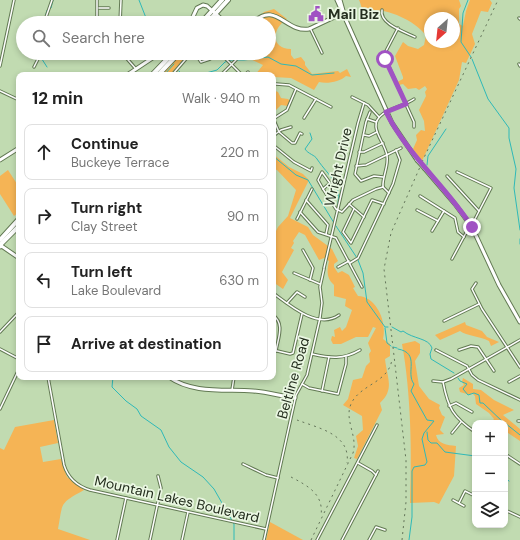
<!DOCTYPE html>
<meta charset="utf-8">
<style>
:root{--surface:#fff;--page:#f2f2f2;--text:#222;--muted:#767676;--line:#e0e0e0}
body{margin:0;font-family:"DM Sans",sans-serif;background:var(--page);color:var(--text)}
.controls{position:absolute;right:12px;bottom:12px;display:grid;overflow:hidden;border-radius:8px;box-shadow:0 2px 6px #0003}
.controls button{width:36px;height:36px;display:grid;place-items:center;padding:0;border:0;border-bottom:1px solid var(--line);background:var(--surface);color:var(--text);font:20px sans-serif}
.compass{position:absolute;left:424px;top:12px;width:36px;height:36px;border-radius:50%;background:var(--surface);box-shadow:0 2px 6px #0003;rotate:207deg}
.stop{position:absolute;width:12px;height:12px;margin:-9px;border:3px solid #a052c3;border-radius:50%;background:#fff}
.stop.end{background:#a052c3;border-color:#fff;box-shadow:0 1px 4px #0008}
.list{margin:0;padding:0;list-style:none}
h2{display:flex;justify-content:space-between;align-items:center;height:52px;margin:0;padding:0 16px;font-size:17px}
h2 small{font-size:13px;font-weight:400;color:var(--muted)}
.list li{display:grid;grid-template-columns:26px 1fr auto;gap:12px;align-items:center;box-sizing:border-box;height:56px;margin:0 8px 8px;padding:0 8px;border:1px solid var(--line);border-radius:8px}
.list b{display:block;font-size:15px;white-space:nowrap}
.list p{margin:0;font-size:13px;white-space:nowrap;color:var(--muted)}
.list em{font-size:13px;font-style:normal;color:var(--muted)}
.icon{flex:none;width:22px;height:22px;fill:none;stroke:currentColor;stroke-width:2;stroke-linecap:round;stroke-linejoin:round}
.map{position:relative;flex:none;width:520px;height:540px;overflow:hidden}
.search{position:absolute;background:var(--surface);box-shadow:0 2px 6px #0003;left:16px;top:16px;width:260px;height:44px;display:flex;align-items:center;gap:10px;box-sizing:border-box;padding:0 14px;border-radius:22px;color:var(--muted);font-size:15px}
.panel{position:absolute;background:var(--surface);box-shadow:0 2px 6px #0003;left:16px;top:72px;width:260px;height:308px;border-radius:8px}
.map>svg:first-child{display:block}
</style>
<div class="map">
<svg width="520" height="540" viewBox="0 0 520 540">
<rect width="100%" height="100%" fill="#c1dbb1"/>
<g fill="#f5b455" fill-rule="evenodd">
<path d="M359,0h100l2,6 -2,3v15l4,2 3,-15 4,-11h20l2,3 -4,9 -7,-1 -9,23 3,10 -9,19 -4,-1 -3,18 -37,81 -9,-12 4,-9 -1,-5 5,-5 4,1 -1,-10 -5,-11 7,-14 -1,-4 2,-3 -2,-3 -6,4 -3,-2 -8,1 -5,-5 -4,1 -2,-3 6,-3v-2l-8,-21 8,-14 5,4 10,3 6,-4 2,-9c-9,-15 -45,-31 -59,-24 -7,-3 -5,-6 -8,-12zM430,18h24v24h-24z"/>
<path d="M274,9l13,10c-15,9 -17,30 4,30v6l3,4 7,-2 4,5v3l7,9 26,-3 2,2 7,-4 4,8 -5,-1c-6,6 -19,8 -27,6l-5,8 -23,-12 -18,-1v-2h-18l8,-10 -25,-12h31v-30h-10v-6l5,-5z"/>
<path d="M182,53h7l-19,22h-9z"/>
<path d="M273,90l5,2 3,6 7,1 2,2 -2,5 -7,-1 -5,5 -3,-3z"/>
<path d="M273,154l16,13 14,7 6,6 -19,38 18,9 5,8 19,14 6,12 -4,3v3l4,6 4,-2 7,4 6,12 -2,1 5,8c19,1 29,26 25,43l7,5v12l-5,3c2,19 10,30 -5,44l2,7 -25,49 -3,-1 4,-12 -2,-10 7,-6 -1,-14 -19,-11 5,-6 5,-19 9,-2 4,-12 4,-4 -1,-8 2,-3 -3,-8 8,-15 -3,-1 -5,10h-12l-15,7h-8l-2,-4 1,-4 3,1 -1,-7 6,-3 2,4 4,-4 6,-17 -7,-4 1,-7 -12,-3v-11c-8,-7 -7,-15 -5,-24l-5,-3 -5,2 -14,-25 -6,-3 -6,9 1,2 -3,5 3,2 -12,22 6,8 -5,9 -10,-7v-45l5,-10 10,-11 8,-26 -19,-20 -4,-1z"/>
<path d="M8,170l11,17v25l-5,4 -14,-22v-18z"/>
<path d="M465,322l1,3 16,6 5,6 12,5 -8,4 -2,-5c-10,-5 -22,-5 -29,-10l-20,9 -5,-5z"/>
<path d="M415,341l5,3v9l-5,8 4,25 10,13 11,6 -1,3 3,7 3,2 -5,13 4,4 -8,1c2,9 11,10 20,11l-2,30 -15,28 -5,-2 -24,1c2,-50 1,-110 -8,-159z"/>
<path d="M463,378l10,6v5l8,1 13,10 20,10 -11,5 17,14v12l-15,-10v-8h-14l3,-4 -5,-6 -13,-9 -1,-8 -3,-3 -2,2 -10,-3 -1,-4 5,-3 -2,-3z"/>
<path d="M54,420l4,23 -18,4 3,15 18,-3 6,18 17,13c-25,14 -21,12 -26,39l32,11h-90v-92l4,2 11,-23z"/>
<path d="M270,522l33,18h-37z"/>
</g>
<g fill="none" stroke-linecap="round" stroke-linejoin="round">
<g stroke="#2fb9b8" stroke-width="1">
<path d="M139,0l9,23"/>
<path d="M468,0l-5,13 -2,29 10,15"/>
<path d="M45,18l2,-8 4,-2 2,-8"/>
<path d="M38,53l9,14"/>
<path d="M166,53l2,2"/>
<path d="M472,59l16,40 21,29v10l7,31 -2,19 6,42"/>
<path d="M179,71l3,4"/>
<path d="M164,75l10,-11"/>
<path d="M199,75l18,-5 8,-8 6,-2h13l24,-3 13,7 15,2 16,9 22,-2"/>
<path d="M310,133l2,6 -7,10c3,5 10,6 12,10 12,18 26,24 20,50"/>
<path d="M354,138l2,-11"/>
<path d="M273,156l23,19 12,5 26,43"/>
<path d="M427,165l1,-9 18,-27"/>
<path d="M340,195l1,-5"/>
<path d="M336,226l21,32"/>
<path d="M520,239v5"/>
<path d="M358,260l5,13 4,29 18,25h3"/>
<path d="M392,327l9,5 2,-1c10,8 26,7 29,17l-2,6 1,5 23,14"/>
<path d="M385,328l2,15 4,3"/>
<path d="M393,347l4,1"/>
<path d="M398,349c23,4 7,24 16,35l-3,7 16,29 7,1 -10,12 -2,6 5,23 -2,3 -11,2 -2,4v46l-3,23"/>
<path d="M113,377l-1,10 14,14 11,8 4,7 20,14 8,17 12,15 22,15 11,12 20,35v16"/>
<path d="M458,378l2,3 7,3 -4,5 5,6 6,-2 5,2 1,8h3l21,20"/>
<path d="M505,423l15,12"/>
<path d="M427,432l1,8 3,3h6l8,9 30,4"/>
<path d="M505,478l4,3"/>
</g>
<defs>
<g id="street">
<path d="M97,0v23"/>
<path d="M99,8h10"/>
<path d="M382,10c-3,14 23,22 33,27"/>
<path d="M519,18l1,1"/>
<path d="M44,23l8,-23"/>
<path d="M120,23l1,-23"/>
<path d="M310,28l12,25"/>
<path d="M398,28l-12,23 -1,7 29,64v5"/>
<path d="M122,53l14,16"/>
<path d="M195,53l6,9 9,-3"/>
<path d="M220,53l22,22"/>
<path d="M67,55l1,-2"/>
<path d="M519,64l1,2"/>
<path d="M0,66l14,-66"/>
<path d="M34,67l7,-14"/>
<path d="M172,75l19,-22"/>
<path d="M221,75l15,-15"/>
<path d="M245,75l3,-3"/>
<path d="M276,84l13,1 42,22"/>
<path d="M0,91l19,9"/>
<path d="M352,97l16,8 11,12"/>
<path d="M370,112l-4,10 -11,52 6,7 13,-5 9,1"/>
<path d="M273,118l6,14 13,11h3l5,-10 2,1"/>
<path d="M304,118l12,-19"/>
<path d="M273,119l14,-9 9,-21"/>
<path d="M367,119l9,3"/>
<path d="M364,135l5,1 8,-4"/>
<path d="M273,136l8,-6 10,-3"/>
<path d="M273,145l21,17 17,9 1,-3"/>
<path d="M359,152h5l19,-9"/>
<path d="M356,166l10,-1 35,-17"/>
<path d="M322,172l8,11 -7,6 -5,-9z"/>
<path d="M457,172l34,16 -16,31 -5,4"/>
<path d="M447,176l32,35"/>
<path d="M383,187c-1,-10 6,-21 4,-31 -1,-10 -10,-19 -11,-29 -2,-17 28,-20 38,-28"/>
<path d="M383,187l6,6"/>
<path d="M323,189l13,20 6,3 11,-12 23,-11 7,-2"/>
<path d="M420,196l35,22 3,14 6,5"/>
<path d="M306,200l22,25 -2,9"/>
<path d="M349,204l15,13"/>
<path d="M354,209l-11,23 8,11 21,-43 12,4"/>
<path d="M417,210l21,11"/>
<path d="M300,212l18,20 18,6 26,49"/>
<path d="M297,219l15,-30"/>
<path d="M432,231l12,-20"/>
<path d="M303,250l10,18 -3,12"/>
<path d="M452,259l15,-28 5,-4"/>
<path d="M350,263l8,-5 35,-74 7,-24 -4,-10"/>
<path d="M338,267l11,-6"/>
<path d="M324,268l34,-145 6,-20"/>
<path d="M294,273l26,11"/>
<path d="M476,283l-4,6 10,20 38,58"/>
<path d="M273,293c16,12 45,37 66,22"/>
<path d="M287,303l10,-11 8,5"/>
<path d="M273,315c12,9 5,23 3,36"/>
<path d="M444,321l35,-17"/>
<path d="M0,332l19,-20"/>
<path d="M0,349l19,10"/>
<path d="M273,350l17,4 3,-1 9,-39"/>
<path d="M436,350l31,16 5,9 6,5 42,20"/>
<path d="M459,350l12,-4 7,1 16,24"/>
<path d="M312,354c18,4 31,6 48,-4"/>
<path d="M48,377l16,88c4,13 13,21 26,25l176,39"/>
<path d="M433,381l10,1 8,-3 69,-39"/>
<path d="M443,382c5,26 10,35 32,50"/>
<path d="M509,382l11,-6"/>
<path d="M302,384l7,4 29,6 8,-30v-7"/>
<path d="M232,390l2,-13"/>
<path d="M322,391l7,-34"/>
<path d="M449,406l7,-3 16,9"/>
<path d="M0,409l19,-40"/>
<path d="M518,421h2"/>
<path d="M452,433l9,-11"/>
<path d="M505,454l15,10"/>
<path d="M358,463l14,8 4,4"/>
<path d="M243,464l23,11 12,3"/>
<path d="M453,500l11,6"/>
<path d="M459,503l6,-12 10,5"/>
<path d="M505,510l15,7"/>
<path d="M117,540l9,-42"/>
<path d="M150,540l11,-52 -3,-12"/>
<path d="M182,540l6,-28"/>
<path d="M264,540l32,-145 11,-20 13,-57 2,-15 -2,-16 4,-18"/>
<path d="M317,540l60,-115"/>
<path d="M342,540l36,-69"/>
<path d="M369,540l7,-13 9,3"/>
</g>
<g id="secondary">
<path d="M337,0l55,123 25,37"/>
<path d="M340,0l4,14"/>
<path d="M190,23l7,-15 6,-3 4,1 19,17"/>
<path d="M253,23c22,-23 33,10 56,6l34,-16"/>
<path d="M127,75l33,-22"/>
<path d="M0,160l19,-12"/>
<path d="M425,169l30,35 17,23 27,58 21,37"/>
<path d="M0,245l19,13"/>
<path d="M169,377c24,17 56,12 84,14 14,1 28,5 42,7"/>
</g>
<g id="primary">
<path d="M201,23l21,-23"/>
<path d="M207,23l21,-23"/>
<path d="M152,75l21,-22"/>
<path d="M158,75l21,-22"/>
<path d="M0,240l19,-21"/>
<path d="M0,245l19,-19"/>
</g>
<path id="highway" d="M0,246v-1"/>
</defs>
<use href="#street" stroke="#627953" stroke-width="3.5"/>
<use href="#secondary" stroke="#627953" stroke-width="5"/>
<use href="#primary" stroke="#627953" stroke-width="6"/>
<use href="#highway" stroke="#627953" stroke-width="7"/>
<use href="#street" stroke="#fff" stroke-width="1.5"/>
<use href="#secondary" stroke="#fff" stroke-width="3"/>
<use href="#primary" stroke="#fff" stroke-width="4"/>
<use href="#highway" stroke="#fff" stroke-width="5"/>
<g stroke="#637459" stroke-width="1" stroke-dasharray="2 4" stroke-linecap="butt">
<path d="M422,162l76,-162"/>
<path d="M297,420c21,8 54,14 50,43"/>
<path d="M291,477c17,9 33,17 30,39"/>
<path d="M311,540l42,-87c5,-17 -9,-33 -2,-49 9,-20 38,-21 41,-45"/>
<path d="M402,540l4,-38v-42l-22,-191 7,-36 29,-66"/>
</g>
<defs>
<path id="secondary-bridge" d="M417,160l8,9"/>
</defs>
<use href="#secondary-bridge" stroke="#627953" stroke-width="5" stroke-linecap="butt"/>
<use href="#secondary-bridge" stroke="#fff" stroke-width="3"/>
</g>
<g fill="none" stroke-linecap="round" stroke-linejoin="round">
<path stroke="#a052c3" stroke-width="5" d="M385,59l21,45 -20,8c22,44 60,74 86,115"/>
</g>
<defs>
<symbol id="civic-bare" viewBox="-9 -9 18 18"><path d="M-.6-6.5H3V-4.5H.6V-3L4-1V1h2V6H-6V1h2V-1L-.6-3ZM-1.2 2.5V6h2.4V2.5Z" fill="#a052c3" stroke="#eaf7e2" stroke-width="2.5" paint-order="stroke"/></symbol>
</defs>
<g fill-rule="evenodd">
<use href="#civic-bare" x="305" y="3" width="22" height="22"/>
</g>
<g text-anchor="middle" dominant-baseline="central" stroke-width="3.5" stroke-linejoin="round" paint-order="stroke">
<g font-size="14" font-weight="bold" fill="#242e1e" stroke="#eaf7e2" text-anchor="start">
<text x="328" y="14">Mail Biz</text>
</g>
<g font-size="14" fill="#242e1e" stroke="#eaf7e2">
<text transform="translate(338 167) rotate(-77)">Wright Drive</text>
<text transform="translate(293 378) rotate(-74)">Beltline Road</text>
<text transform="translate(177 499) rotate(13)">Mountain Lakes Boulevard</text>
</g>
</g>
</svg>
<div class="controls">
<button>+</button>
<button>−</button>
<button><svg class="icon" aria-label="layers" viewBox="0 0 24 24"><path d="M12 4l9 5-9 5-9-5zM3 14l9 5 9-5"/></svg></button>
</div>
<svg class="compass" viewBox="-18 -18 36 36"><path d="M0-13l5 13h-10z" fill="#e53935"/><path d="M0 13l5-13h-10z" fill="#767676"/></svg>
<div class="stop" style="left:385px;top:59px"></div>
<div class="stop end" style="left:472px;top:227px"></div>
<div class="search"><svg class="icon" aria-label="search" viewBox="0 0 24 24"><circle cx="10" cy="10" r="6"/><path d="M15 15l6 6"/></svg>Search here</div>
<section class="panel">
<h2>12 min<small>Walk · 940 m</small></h2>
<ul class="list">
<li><svg class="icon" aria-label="ahead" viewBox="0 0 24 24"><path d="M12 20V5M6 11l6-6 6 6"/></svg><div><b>Continue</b><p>Buckeye Terrace</p></div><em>220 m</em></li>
<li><svg class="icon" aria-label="right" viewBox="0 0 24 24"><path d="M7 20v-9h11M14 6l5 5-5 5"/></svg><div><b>Turn right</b><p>Clay Street</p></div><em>90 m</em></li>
<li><svg class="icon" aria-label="left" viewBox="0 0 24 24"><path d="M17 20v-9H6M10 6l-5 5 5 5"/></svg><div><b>Turn left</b><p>Lake Boulevard</p></div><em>630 m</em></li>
<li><svg class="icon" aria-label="arrive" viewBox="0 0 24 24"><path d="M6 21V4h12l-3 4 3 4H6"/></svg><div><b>Arrive at destination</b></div></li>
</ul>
</section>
</div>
